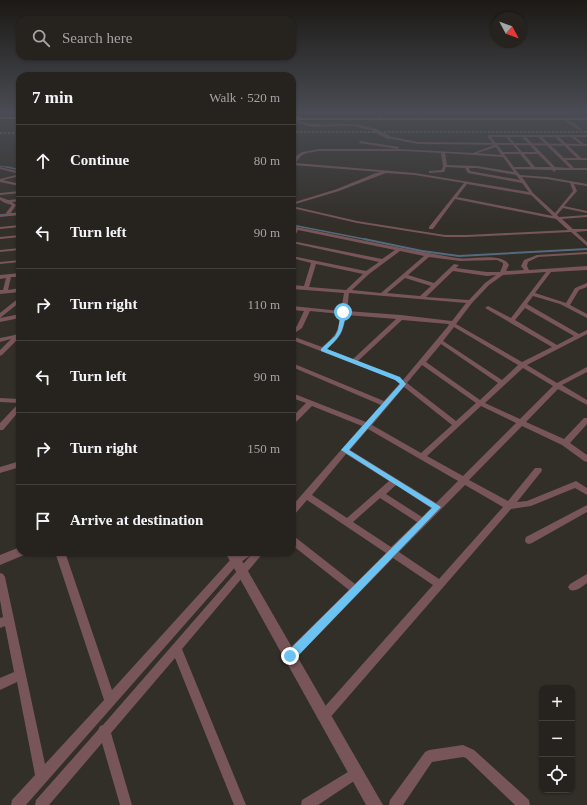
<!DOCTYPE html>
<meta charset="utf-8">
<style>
:root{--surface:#26221e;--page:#322f2b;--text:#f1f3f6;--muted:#a4a4a4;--line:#423f3c}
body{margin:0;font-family:Georgia,serif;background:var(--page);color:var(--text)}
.controls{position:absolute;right:12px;bottom:12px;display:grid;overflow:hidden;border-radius:8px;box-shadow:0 1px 3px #0004}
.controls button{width:36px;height:36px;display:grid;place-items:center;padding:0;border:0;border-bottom:1px solid var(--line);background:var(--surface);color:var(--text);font:20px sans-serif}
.compass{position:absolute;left:491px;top:12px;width:36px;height:36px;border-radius:50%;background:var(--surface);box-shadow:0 1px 3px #0004;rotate:131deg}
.stop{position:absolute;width:12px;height:12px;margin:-9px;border:3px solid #6ac3f1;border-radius:50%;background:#fff}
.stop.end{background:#6ac3f1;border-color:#fff;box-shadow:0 1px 4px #0008}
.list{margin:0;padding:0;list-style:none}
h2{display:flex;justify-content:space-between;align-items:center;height:52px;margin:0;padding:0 16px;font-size:17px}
h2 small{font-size:13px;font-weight:400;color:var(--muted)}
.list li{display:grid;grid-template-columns:26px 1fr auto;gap:12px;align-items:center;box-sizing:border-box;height:72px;padding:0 16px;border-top:1px solid var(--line)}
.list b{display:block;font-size:15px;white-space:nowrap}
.list em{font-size:13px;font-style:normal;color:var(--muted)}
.icon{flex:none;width:22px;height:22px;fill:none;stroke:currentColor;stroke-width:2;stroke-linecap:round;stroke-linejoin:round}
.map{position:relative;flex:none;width:587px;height:805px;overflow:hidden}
.search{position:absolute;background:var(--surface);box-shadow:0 1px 3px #0004;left:16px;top:16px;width:280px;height:44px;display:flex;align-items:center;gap:10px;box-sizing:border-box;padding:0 14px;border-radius:12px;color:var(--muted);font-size:15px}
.panel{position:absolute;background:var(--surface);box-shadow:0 1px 3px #0004;left:16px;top:72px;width:280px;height:484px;border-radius:12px}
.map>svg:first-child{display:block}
</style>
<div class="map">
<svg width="587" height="805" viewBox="0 0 587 805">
<rect width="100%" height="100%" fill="#322e28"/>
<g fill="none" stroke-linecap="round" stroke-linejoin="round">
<path stroke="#55697e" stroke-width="1" d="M0,166l12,2"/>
<g stroke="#55697e" stroke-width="1.5">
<path d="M7,167l13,3"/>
<path d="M0,215l20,-2"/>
<path d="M292,225l77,15"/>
</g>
<path stroke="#55697e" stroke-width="2" d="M364,239l58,12 37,5 128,-7"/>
<g fill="#775559" fill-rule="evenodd">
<rect x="0" y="112" width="20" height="2"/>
<path d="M339,112h24l-23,1z"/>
<path d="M377,112h2l3,7h-2z"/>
<path d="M419,112h2l4,7h-2z"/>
<path d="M443,112h2l5,7h-2z"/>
<path d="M475,112h2l5,7h-2z"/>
<path d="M568,115h19v2h-20z"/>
<path d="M564,118h2l16,11 -3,1 -15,-10z"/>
<path d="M489,135h98v2h-12l9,7 -1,2 -12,-9h-12l22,21h6v2h-21l8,8h13v2h-31l-2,2 -2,-2 -37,-1 5,6 27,2 40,7v2l-13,-2 3,7 -13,15 23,5v2l-24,-5 -6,7 2,2 28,-2v2l-25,2 11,10h14v2l-11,1 11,10v4l-16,-14 -104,5h-22l-88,-14 -65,-15v-2l65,15 88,14h22l101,-5 -12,-11 -101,-20 -22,30h-4v-2l35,-44 -49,-8 -29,-2 -47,18 -47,14v-2l45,-14 39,-16 5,-1 -89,-7v-2l5,-8 5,-3 17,-3h79l-39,-6 1,-2 39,6 -1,2 75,4 21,-8 -7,-9zM491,137h15l13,15h-16zM509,137h13l14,15h-14zM526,137h12l32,31 -15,-1zM542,137h13l22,21h-13zM496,147l5,8 -24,-2zM319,151h86l36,2 2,13 -1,4 -12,1h-1v2l15,-1 2,-5 19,1 3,5 54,10 7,9 -114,-19 -119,-10c6,-11 11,-10 23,-12zM445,153l58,4 11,15 -37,-6 -30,-1zM504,154h16l11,13h-17zM524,154h14l13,13h-16zM469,168h8l39,7 4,5 -50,-9zM522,177l25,2 23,4 3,8 -18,22 -22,-20zM467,184l64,11 22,21 -96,-19z"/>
<path d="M0,167l20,5v4l-17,4 17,4v2l-20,-4v-3l20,-5 -20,-5z"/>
<path d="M20,191v2l-20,2v-2z"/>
<path d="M0,197l8,3 12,-1v2l-8,1 4,3 -6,9 10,-1v2l-20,2v-2l7,-1 -1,-1 6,-8 -7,-2 -5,-3z"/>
<path d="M20,225v2l-20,2v-2z"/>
<path d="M292,226c55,11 110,23 165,32 15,2 38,-5 50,4l2,3 -3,6 18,-1 -3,-4 3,-6 13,-5 50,-3v2l-49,3 -10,5 -1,4 2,4 58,-4v4l-36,2 -16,21 31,10 9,-15 12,-5v4l-8,3 -9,15 17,9v4l-27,-14 -27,-8 -6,8 52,30 8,-4v4l-60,31 30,18 30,-16v5l-25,13 25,15v5l-29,-16 -32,33 38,17 20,-21h3v6l-17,19 17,12v7l-3,-1 -22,-16 -40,-19 -53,54 39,21 27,-33h6l1,2 -1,2 -24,30 10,-1 49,-20 11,7v7l-12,-7 -44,18 -20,3 -183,211 -4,2 -4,-2 -2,-4 2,-4 113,-127 -40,-27 -99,102 -4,1 -4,-1 -1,-4 1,-4 63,-62 -57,-45v-9l3,1 60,47 31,-31 -79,-53 -12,14 -3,1v-9l70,-80 -50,-20 -17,17h-3v-6l14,-14 -14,-5v-5l74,29 15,-17 -89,-38v-4l92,38 16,-18 -4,-3 -104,-40v-4l30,11c15,-13 15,-13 19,-33l-31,-3 -8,17 -10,7v-5l5,-4 7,-15 -12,-1v-4l49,5 3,-18 -52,-4v-4l12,1 7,-23 -19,-5v-2l74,15 13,-9 -87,-19v-2l90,18 13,-9 -97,-20 -4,8 -2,1v-7l1,-3 -1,-1zM400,251l24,5 -43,37 -29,-3 17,-16zM429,257l31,4 37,-1 6,3v2l-3,7h-13l-31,-4 3,-3 -5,-1 -20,19 -26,-8zM316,264l47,10 -17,16 -37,-3zM453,271l34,5 9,-1 -11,8 -16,17 -43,-3zM546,272l-35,46 -21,-11 -2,-1 -3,2 67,39 -30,15 -66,-38 16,-21 17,-18 14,-10zM405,278l26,8 -11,10 -33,-3zM349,293l117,10 -14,18 -51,-6 -54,-4zM525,308l49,28 -17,9 -42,-25zM346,315l50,4 -43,40 -26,-10c14,-13 16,-15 19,-34zM402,320l46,4 1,1 -46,55 -45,-19zM454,327l64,38 -16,15 -59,-39zM441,344l57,39 -18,17 -54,-38zM422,365l54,38 -20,18 -49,-38zM523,368l30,18 -33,33 -35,-16zM404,387l48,38 -31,28 -49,-28zM481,406l35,17 -53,53 -36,-20zM368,429l90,52 -22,22 -86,-53zM346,454l43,27 -42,37 -35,-23zM396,485l35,23 -9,9 -36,-23zM465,485l38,22 -64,72 -40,-27zM380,498l37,24 -26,25 -38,-25z"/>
<path d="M20,235v2l-20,2v-2z"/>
<path d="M20,248v2l-20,2v-2z"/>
<path d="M20,260v2l-20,2v-2z"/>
<path d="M20,273v4h-9l-3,13 12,-2v4l-20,2v-4h3l3,-12 -6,1v-4z"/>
<path d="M20,297v5l-20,16v-5z"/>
<path d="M20,314v4l-20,4v-4z"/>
<path d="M20,331v6l-18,18 -2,1v-6l11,-11 -11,3v-4l15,-3z"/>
<path d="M0,398l20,1v4l-20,-1z"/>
<path d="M18,404h2v6l-17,20h-3v-7z"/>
<path d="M20,461v6l-20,6v-6z"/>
<path d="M587,505v7l-55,31 -3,1 -3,-1 -1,-3 1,-3z"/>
<path d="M55,552h10l47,138 120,-132 9,-6h12l-2,2 2,-2h11l-82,97 64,156h-12l-59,-147 -64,75 21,72h-12l-18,-62 -53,62h-14l1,-5 62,-70 2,-4 3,-1 148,-170 -13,9 -212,241h-15l1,-5 23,-25 -18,-93 -17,8v-12l14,-6 -9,-46 -5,2v-10l3,-1 -3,-17v-27l3,1 2,3 40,187 59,-64z"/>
<path d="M587,574v9c-5,4 -11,9 -17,7l-2,-3 2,-3z"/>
<path d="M463,745l11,5 32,29 23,21 1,5h-15l-49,-47 -3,-1 -31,5 -29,43h-14l1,-5 35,-48 4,-2z"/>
<path d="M356,767l4,2 2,4 -2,4 -42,28h-17l1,-5z"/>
</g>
<g fill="#775559" fill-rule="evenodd">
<path d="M292,119c7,2 14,5 21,5 21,2 45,-4 63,6l-2,1 -21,-5 -41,1 -20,-6z"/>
<path d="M388,136l30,6 169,2v2l-169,-2 -31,-6z"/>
<path d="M20,547v5h6l-2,3 -24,10v-10z"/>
<path d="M225,552h12l146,253h-17z"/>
</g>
<g fill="#cb8089" fill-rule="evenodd">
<path d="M292,115l13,3h282v2h-287l-8,1v-2l4,-1 -4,-1z"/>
<rect x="0" y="117" width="20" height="2"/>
</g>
<g stroke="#a9a6a1" stroke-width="1" stroke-dasharray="2.5 1.5" stroke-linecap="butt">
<path d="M292,132h295"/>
<path d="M0,133h20"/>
</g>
<path stroke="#775559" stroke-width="4" d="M374,130l14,7"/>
</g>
<linearGradient id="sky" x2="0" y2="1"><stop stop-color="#1c1916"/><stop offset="0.5" stop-color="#494c53"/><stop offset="1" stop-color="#494c53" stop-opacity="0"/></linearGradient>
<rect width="587" height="225" fill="url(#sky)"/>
<path fill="#6ac3f1" d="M341,311l5,1c-3,20 -5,24 -19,37l73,28 6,7 -57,66 92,57 -147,153 -4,1 -4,-1 -1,-4 1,-3 146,-145 -91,-58 59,-66 -5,-4 -74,-29v-2l14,-13 3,-6z"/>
</svg>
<div class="controls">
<button>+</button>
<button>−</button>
<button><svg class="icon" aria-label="locate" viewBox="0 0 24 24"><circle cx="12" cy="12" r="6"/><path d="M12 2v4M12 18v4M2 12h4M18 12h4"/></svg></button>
</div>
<svg class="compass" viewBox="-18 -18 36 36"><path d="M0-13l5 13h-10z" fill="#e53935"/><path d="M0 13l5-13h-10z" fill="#a4a4a4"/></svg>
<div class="stop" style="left:343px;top:312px"></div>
<div class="stop end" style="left:290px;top:656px"></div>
<div class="search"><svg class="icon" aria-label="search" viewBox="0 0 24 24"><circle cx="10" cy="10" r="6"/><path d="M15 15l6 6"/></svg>Search here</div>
<section class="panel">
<h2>7 min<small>Walk · 520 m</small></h2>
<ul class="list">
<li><svg class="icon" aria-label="ahead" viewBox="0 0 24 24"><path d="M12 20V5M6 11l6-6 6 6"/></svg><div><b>Continue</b></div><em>80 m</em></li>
<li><svg class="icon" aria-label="left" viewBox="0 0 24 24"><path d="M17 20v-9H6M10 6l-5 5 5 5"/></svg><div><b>Turn left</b></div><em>90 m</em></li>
<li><svg class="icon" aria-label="right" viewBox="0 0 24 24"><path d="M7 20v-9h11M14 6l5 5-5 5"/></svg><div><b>Turn right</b></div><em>110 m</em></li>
<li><svg class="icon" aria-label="left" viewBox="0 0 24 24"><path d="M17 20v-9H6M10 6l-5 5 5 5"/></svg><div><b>Turn left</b></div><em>90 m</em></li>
<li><svg class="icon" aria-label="right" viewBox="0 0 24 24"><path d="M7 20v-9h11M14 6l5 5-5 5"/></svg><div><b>Turn right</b></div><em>150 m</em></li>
<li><svg class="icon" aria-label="arrive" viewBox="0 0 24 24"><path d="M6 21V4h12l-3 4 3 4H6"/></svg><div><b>Arrive at destination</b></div></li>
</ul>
</section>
</div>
